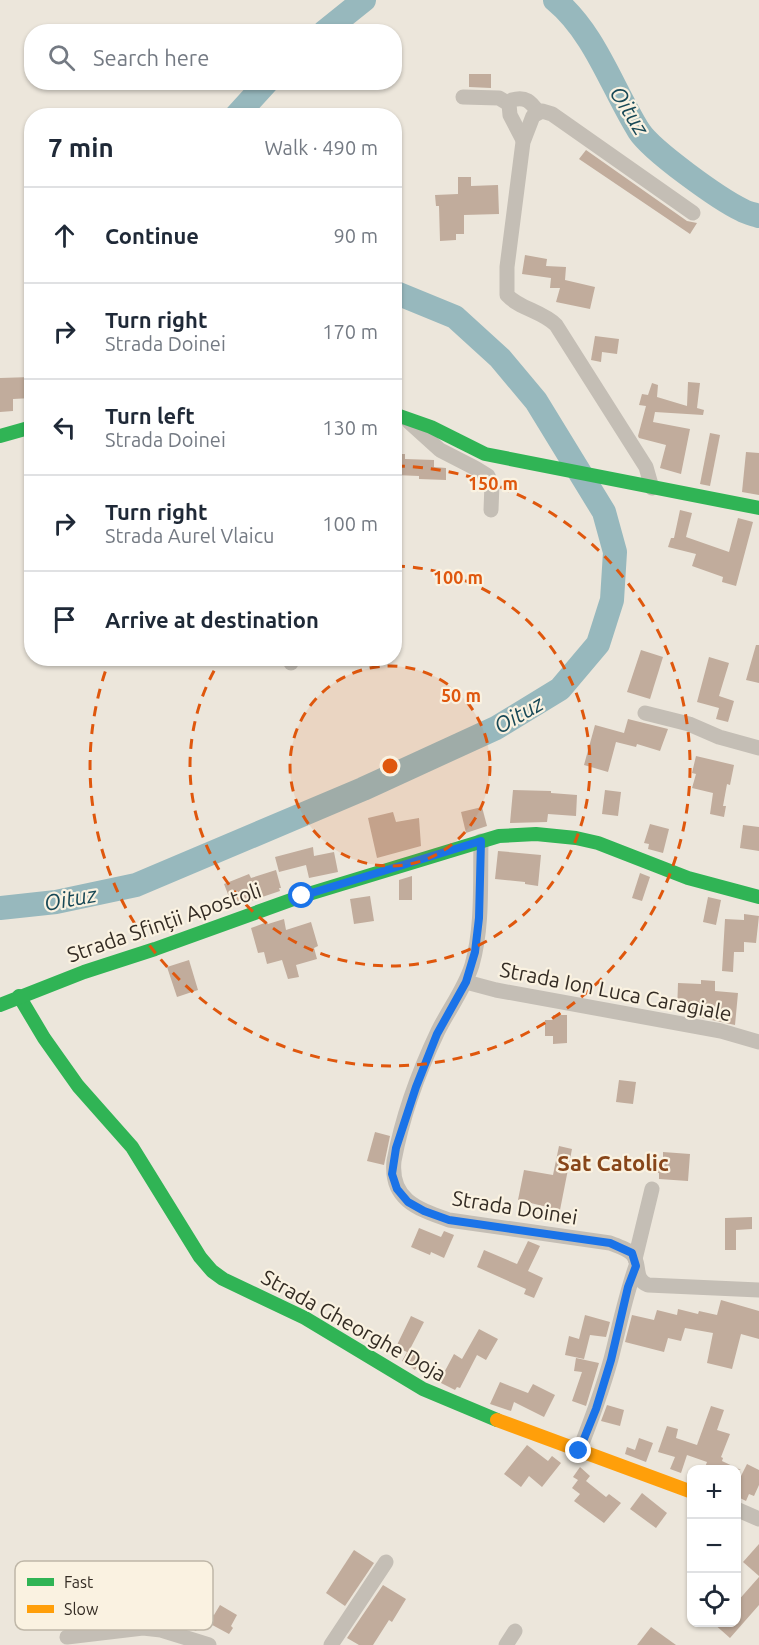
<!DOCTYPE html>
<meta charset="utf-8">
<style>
:root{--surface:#fff;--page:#f2f2f3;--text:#1f2937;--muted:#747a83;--line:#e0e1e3}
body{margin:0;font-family:Ubuntu,sans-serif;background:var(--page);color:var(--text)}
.controls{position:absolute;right:18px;bottom:18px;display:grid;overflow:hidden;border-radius:12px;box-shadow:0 2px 4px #0004}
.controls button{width:54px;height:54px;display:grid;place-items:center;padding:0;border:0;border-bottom:2px solid var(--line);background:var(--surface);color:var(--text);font:30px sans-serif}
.stop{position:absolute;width:18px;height:18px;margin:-14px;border:4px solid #1a73e8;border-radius:50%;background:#fff}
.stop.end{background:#1a73e8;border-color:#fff;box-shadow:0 2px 6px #0008}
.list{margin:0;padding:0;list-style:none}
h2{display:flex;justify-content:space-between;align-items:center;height:78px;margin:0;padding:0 24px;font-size:26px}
h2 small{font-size:20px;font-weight:400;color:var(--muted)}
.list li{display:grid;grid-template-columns:39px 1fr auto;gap:18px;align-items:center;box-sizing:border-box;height:96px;padding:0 24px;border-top:2px solid var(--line)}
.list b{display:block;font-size:22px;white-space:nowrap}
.list p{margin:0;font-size:20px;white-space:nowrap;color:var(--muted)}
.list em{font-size:20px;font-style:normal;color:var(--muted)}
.icon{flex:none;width:33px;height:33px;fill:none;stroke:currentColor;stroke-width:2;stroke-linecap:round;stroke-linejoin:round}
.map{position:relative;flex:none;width:759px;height:1645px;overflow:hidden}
.search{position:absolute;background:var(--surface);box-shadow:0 2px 4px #0004;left:24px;top:24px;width:378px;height:66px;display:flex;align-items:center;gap:15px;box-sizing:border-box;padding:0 21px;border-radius:24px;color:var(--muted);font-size:22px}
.panel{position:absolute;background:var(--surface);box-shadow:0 2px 4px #0004;left:24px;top:108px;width:378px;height:558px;border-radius:24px}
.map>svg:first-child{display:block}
</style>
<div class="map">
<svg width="759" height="1645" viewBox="0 0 759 1645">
<rect width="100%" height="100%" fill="#ece6db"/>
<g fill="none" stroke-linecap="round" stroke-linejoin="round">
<g stroke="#97b8bd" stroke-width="24">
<path d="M555,0c40,33 57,88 84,131 13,20 80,68 103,79 5,3 11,4 17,6"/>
<path d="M324,32l40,-32"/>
<path d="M236,116l31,-34"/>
<path d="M0,908l56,-6 80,-17 227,-96 133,-61 64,-39 38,-45 14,-44 3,-48 -11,-40 -68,-111 -36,-43 -45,-41 -61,-25"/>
</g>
</g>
<g fill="#c1ac9c">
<path d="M469,74h22v14l-22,-1z"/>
<path d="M586,150l101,71 10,2 -7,11 -111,-75z"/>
<path d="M458,177h13v9l27,-1 1,29 -35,1v19h-8v6l-16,1 -1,-35h-3l-1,-11 23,-1z"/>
<path d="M525,255l22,4 -1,7 20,1 -1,13 30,7 -5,22 -34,-7 4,-14h-10l1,-10 -29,-4z"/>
<path d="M595,336l24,3 -2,15 -15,-2 -1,10 -10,-2z"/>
<path d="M32,377v21l-19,1v12l-13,1v-34z"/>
<path d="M688,382l12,1 -3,25 7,2 -1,5 -48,-3 -2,10 37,7 -9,45 -21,-6 6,-23 -27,-7 -1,-2 8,-30 -7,-1 3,-11 6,1 4,-12 6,2 -1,12 30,9z"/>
<path d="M710,433l10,2 -10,51 -10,-2z"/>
<path d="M746,452l13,1v42l-17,-3z"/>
<path d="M394,454h11v5l29,1v7l12,1v12l-27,-1v-3l-25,-1z"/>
<path d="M680,510l12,3 -6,24 43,15 9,-34 15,4 -17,64 -14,-4 1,-5 -31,-11 4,-12 -28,-7 3,-9h3z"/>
<path d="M756,645h3v38l-13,-3z"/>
<path d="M641,650l22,7 -13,42 -23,-7z"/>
<path d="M709,657l20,6 -10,33 15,5 -6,21 -12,-3 3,-11 -22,-6z"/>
<path d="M628,719l40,10 -8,22 -23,-7 -1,3 -20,-5 -8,30 -24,-7 11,-40 29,8z"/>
<path d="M696,756l38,9 -4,20 -3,-1 -4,22h3l-2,11 -14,-3 3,-21 -21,-5 4,-14 -4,-1z"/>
<path d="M513,790l38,1v2l26,2 -1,21 -28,-2 -1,8 -37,1z"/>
<path d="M605,790l16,2 -3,24 -16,-2z"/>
<path d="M482,807l5,19 -21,7 -5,-21z"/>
<path d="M393,812l3,10 23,-4 2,28 -44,12 -9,-40z"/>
<path d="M650,824l19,5 -6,24 -15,-4 1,-5 -5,-1z"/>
<path d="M743,825l16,2v24l-19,-3z"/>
<path d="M313,847l1,9 20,-4 4,20 -29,6 -3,-13 -27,7 -4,-15z"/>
<path d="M498,851l43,4 -3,31 -13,-2v-2l-30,-3z"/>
<path d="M276,870l5,18h-2l1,3 -47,16 -9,-23 25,-10 2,4z"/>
<path d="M640,873l10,4 -8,24 -10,-3z"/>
<path d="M412,876v24h-13v-20z"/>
<path d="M370,896l4,25 -20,3 -4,-25z"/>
<path d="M708,897l13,3 -5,25 -13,-3z"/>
<path d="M744,914l15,2 -3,27 -12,-1v10h-10l-1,20 -11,-1 3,-52 19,1z"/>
<path d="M284,919l2,11 25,-8 7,24 -4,2 3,11 -21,6 3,12 -11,2 -6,-19 -15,4 -3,-12 -6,1 -7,-25 16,-6 1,2z"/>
<path d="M189,960l9,30 -21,7 -10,-30z"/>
<path d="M701,980l14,1v10l23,2 -3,32 -37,-8v-3l-21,-1 1,-30 23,1z"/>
<path d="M553,1015h14v28l-14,1v-8h-8v-16h8z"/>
<path d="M619,1080l17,2 -3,22 -17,-2z"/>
<path d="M375,1132l15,4 -6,29 -17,-4z"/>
<path d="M559,1146l13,3 -12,61 -42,-10 6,-30 29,5z"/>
<path d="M663,1152l27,2 -2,27 -29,-2v-6h-5l1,-10h8z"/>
<path d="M752,1217v12l-16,1v20h-11v-32z"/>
<path d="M419,1228l22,9 3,-6 10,4 -10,23 -13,-6 -1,3 -19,-8z"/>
<path d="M528,1241l12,5 -12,25 15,7 -9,20 -10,-4 2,-5 -49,-22 7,-17 33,14z"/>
<path d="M721,1300l38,11v28l-18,-5 -9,35 -25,-6 6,-30 -28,-5 -4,13 -13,-3 -4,14 -39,-10 7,-27 22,5 3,-10 20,5 1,-6 20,5 1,-3 18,4z"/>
<path d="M585,1315l25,7 -4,15 -16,-2 -6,24 -19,-4 4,-19 10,3z"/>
<path d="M411,1316l13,6 -15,29 13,7 -7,12 -13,-9 5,-9 -11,-5z"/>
<path d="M479,1329l19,10 -12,21 -9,-5 -17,33 -3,-1 -2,3 -16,-8 15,-28 8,5z"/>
<path d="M576,1358l23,5 -13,43 -14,-5 10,-29 -8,-1z"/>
<path d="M500,1382l28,11 5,-9 22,11 -11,22 -30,-15 -3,9 -21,-7z"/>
<path d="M607,1405l17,5 -4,16 -19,-5z"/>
<path d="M711,1406l13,4 -7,20 13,4 -9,23 2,1 -1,3 19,9h-37l3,-8 -20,-7 -6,18 -11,-4 5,-12 -17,-5 9,-26 11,3 -2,9 21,7z"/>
<path d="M639,1438l14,5 -7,19 -21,-8 2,-7 8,3z"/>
<path d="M527,1445l21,16 4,-5 9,7 -19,24 -13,-11 -8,11 -17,-13z"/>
<path d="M747,1464l12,6v15l-5,11 -5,-2 -3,7 -10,-5v-10z"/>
<path d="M580,1467l10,9 -4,5 20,16 3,-3 12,9 -17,20 -30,-22 6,-7 -8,-6 6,-8 -5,-3z"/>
<path d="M642,1493l25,20 -11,15 -26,-19z"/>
<path d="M759,1544v32l-16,-14z"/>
<path d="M354,1550l20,13 -29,43 -19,-13z"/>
<path d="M759,1577v28l-29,33 -17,-15h23v-20z"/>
<path d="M383,1585l23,14 -14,23 -3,-2 -16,25h-14l-12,-7z"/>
<path d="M220,1605l17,10 -6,11 2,2 -4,6 -26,-14 -7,11 -16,-8 11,-17 6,5 3,-5 14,9z"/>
<path d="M651,1627l25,18h-39z"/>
</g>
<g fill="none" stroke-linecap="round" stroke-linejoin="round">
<g stroke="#c4beb5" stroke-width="15">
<path d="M463,97l36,1 10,6"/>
<path d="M523,140l-13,-25 -1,-11 3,-4c14,-4 19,2 26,12"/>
<path d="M409,422l31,28 35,18 13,8 4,8 -1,26"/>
<path d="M652,488l-6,-21 -90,-142c-14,-14 -36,-16 -49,-30v-28l16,-125 10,-26 9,-5 10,3 141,99"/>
<path d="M291,663v-5"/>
<path d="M645,713l44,11 30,13 40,11"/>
<path d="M481,841c-1,41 2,85 -9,124 -7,23 -23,44 -34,66 -19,40 -36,87 -44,130 -4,39 24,48 55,59l161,23c8,3 18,6 23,12 8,10 0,24 15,30l111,5"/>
<path d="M466,982l30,8 225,41 38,11"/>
<path d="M635,1259l17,-70"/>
<path d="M579,1451c12,-30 23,-60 32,-92 8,-31 14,-62 25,-93"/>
<path d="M736,1509l23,10"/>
<path d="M67,1637l76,-9 18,2 48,15"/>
<path d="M331,1645l55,-83"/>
<path d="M506,1645l9,-14"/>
</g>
<g stroke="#30b455" stroke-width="14">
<path d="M394,414l37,13 54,27 274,54"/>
<path d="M0,436l32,-9"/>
<path d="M19,996l25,42 34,48 54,61 68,110 12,14 11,8 82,39 118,71 74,31"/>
<path d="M0,1005l84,-33 71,-23 147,-53 197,-60 37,-2 40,4 22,5 90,35 71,19"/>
</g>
<path stroke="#ff9f0a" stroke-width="14" d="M497,1420l195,72"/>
</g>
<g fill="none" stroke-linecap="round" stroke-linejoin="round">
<path stroke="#1a73e8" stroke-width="8" d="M302,896l179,-55 -2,77 -4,34 -9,30 -29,52 -21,53 -20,61 -4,26 5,15 11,13 16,9 25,9 161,23 22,10 4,13 -8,21 -17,73 -15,49 -17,42"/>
</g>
<circle cx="390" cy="766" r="100" fill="#df570d" fill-opacity=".12"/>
<g fill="none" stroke="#df570d" stroke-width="3" stroke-dasharray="10 8">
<circle cx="390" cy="766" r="100"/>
<path d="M395 566A200 200 0 1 1 221 659"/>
<path d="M395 466A300 300 0 1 1 109 661"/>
</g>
<g text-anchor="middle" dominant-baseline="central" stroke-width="4.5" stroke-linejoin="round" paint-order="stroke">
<g font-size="21" fill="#342c24" stroke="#faf2e1">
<text transform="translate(164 922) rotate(-19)">Strada Sfinții Apostoli</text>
<text transform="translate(616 991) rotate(11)">Strada Ion Luca Caragiale</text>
<text transform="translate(515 1207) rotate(9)">Strada Doinei</text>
<text transform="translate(354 1325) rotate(29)">Strada Gheorghe Doja</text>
</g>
<g font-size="22" font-style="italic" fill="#184957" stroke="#faf2e1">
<text transform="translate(630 110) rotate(58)">Oituz</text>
<text transform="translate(518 714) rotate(-30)">Oituz</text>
<text transform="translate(70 898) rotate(-10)">Oituz</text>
</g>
<g font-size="22" font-weight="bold" fill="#874519" stroke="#faf2e1">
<text x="613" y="1162">Sat Catolic</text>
</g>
</g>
<rect x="15" y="1561" width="198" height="69" rx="9" fill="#faf2e1" stroke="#bfb7a8" stroke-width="1.5"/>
<rect x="27" y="1578" width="27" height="8" fill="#30b455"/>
<rect x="27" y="1605" width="27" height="8" fill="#ff9f0a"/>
<g font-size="16" fill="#342c24">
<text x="64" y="1588">Fast</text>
<text x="64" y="1615">Slow</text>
</g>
<circle cx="390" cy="766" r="9" fill="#df570d" stroke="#faf2e1" stroke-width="3"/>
<g font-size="18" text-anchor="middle" font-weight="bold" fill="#df570d" stroke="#faf2e1" stroke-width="4.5" stroke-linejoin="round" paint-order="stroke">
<text x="493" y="490">150 m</text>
<text x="458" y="584">100 m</text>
<text x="461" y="702">50 m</text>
</g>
</svg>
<div class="controls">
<button>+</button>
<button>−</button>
<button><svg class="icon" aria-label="locate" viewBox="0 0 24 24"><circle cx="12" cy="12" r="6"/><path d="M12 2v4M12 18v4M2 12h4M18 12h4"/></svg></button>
</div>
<div class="stop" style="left:302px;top:896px"></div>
<div class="stop end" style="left:579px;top:1451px"></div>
<div class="search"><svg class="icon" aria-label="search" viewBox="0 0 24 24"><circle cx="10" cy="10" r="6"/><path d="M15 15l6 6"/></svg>Search here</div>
<section class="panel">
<h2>7 min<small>Walk · 490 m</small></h2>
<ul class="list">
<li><svg class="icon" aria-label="ahead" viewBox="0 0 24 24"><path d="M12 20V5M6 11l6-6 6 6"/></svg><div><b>Continue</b></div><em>90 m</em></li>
<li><svg class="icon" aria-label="right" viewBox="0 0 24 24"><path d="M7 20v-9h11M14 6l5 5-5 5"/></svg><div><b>Turn right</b><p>Strada Doinei</p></div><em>170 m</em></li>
<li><svg class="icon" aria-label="left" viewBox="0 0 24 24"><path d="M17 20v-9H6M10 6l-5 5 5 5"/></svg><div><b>Turn left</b><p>Strada Doinei</p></div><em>130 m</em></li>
<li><svg class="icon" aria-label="right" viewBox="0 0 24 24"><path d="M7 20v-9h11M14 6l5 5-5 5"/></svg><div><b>Turn right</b><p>Strada Aurel Vlaicu</p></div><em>100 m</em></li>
<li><svg class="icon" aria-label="arrive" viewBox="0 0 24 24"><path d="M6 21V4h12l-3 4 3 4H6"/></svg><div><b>Arrive at destination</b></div></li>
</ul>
</section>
</div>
